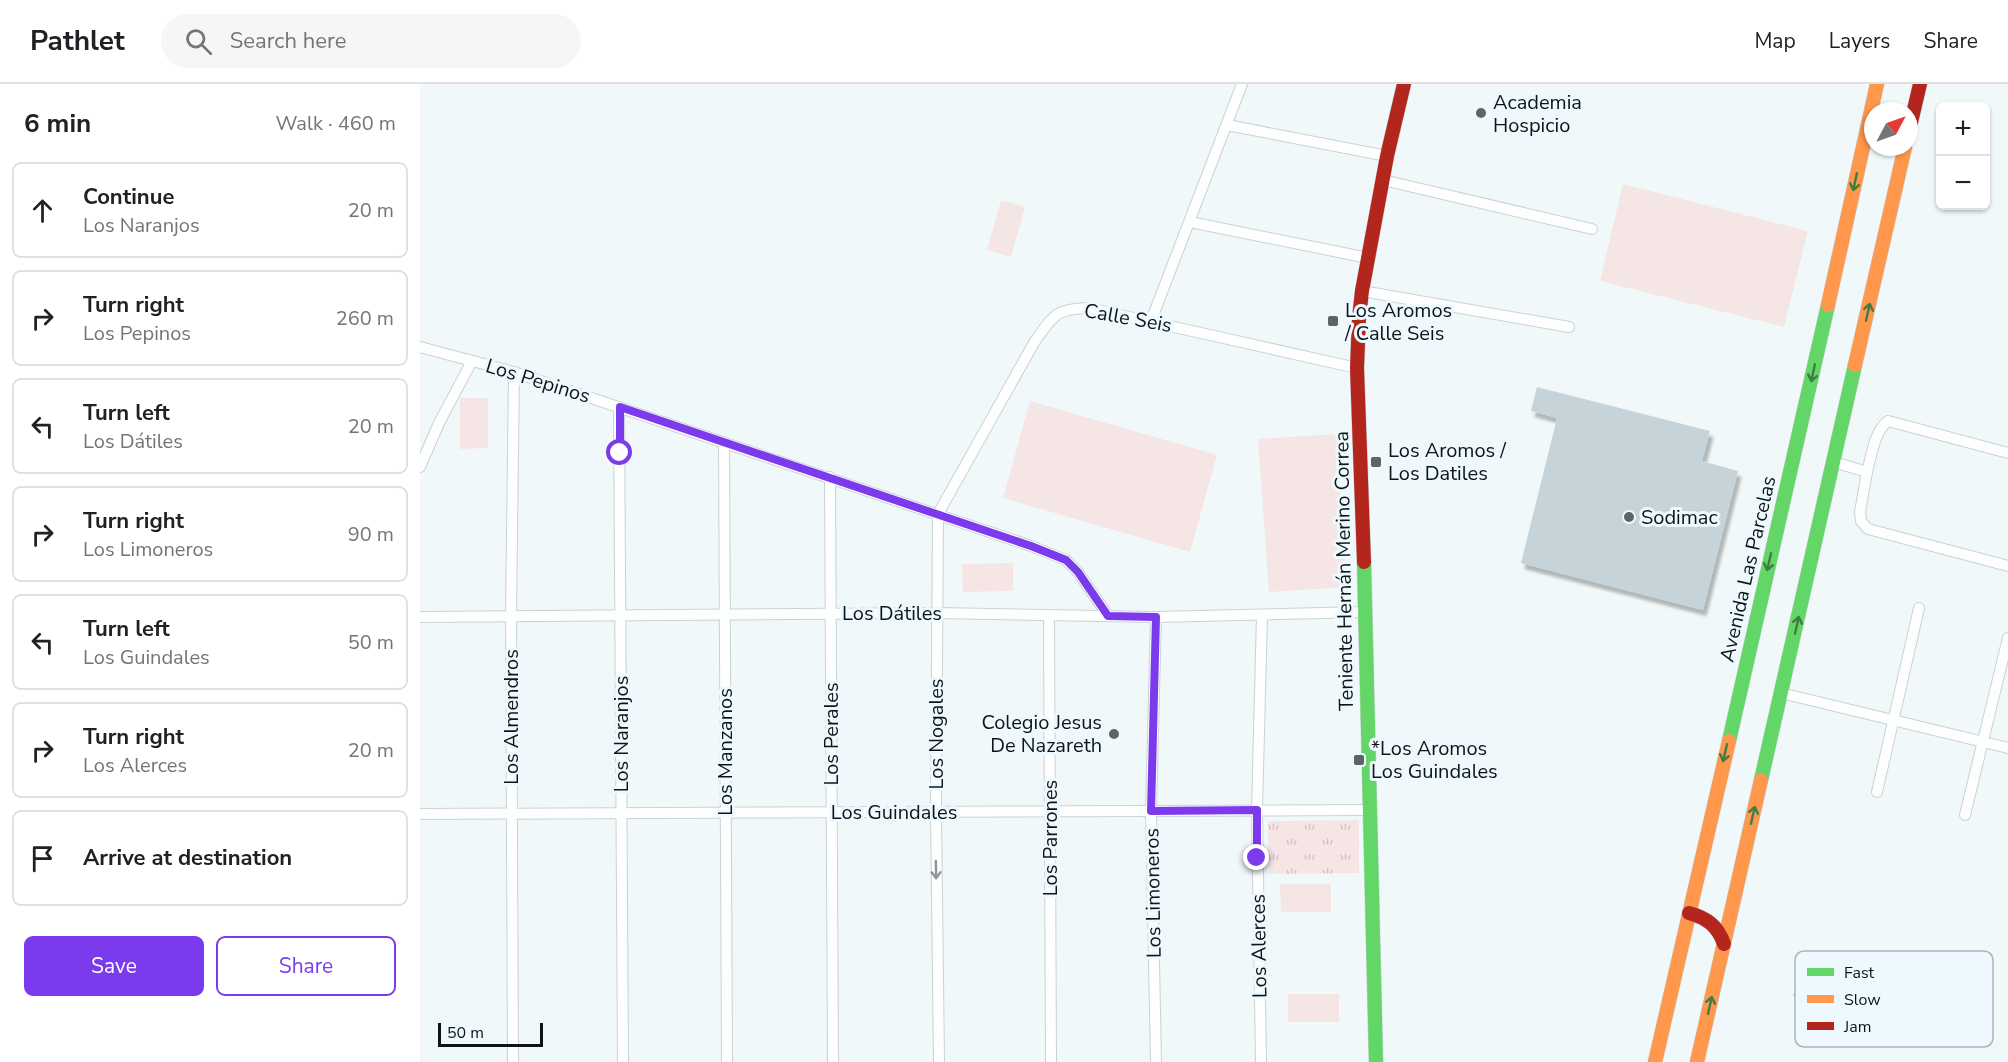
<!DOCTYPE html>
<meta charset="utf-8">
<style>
:root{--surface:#fff;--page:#f6f6f6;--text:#202124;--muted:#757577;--line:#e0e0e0;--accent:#7c3aed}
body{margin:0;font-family:"Nunito Sans",sans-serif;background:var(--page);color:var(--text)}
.controls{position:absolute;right:18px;top:18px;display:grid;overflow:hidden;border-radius:9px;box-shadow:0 2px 4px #0004}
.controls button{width:54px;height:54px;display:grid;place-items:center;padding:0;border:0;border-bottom:2px solid var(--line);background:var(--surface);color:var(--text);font:30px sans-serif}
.compass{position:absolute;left:1444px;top:18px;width:54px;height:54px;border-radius:50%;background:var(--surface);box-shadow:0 2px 4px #0004;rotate:49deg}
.scale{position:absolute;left:18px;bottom:15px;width:105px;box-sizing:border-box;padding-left:6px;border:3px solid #0d1517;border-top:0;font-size:16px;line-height:21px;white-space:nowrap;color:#0d1517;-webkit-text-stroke:4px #edf9fe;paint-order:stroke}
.stop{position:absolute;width:18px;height:18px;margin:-14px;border:4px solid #7c3aed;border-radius:50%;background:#fff}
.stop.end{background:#7c3aed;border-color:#fff;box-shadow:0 2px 6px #0008}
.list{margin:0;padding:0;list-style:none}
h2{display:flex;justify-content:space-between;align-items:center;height:78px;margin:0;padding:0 24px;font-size:26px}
h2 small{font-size:20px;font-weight:400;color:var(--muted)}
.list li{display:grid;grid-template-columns:39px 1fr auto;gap:18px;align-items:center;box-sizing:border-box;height:96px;margin:0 12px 12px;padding:0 12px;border:2px solid var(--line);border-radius:9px}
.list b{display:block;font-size:22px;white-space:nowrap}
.list p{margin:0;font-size:20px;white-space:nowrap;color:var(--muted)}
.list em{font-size:20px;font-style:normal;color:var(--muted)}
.actions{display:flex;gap:12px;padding:18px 24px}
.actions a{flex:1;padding:14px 0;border:2px solid var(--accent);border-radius:9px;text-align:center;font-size:21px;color:var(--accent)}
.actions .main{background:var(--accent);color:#fff}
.icon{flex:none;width:33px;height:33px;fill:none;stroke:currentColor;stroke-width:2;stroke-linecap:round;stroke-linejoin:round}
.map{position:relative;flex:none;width:1588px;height:978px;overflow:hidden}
header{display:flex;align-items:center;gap:36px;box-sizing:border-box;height:84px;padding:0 30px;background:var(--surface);border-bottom:2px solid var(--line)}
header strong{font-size:28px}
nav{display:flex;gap:33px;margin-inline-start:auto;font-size:21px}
.search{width:420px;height:54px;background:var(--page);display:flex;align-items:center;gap:15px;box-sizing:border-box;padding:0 21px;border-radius:33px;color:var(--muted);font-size:22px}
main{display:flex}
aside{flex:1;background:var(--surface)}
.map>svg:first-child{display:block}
</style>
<header>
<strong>Pathlet</strong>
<div class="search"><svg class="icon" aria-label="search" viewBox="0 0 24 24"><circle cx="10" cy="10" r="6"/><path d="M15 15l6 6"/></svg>Search here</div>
<nav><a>Map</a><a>Layers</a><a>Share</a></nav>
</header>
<main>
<aside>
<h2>6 min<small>Walk · 460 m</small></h2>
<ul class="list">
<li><svg class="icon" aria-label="ahead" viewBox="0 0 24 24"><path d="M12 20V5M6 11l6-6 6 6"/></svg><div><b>Continue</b><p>Los Naranjos</p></div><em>20 m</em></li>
<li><svg class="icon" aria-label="right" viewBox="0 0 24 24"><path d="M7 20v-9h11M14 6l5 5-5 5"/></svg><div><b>Turn right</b><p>Los Pepinos</p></div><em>260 m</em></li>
<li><svg class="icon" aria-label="left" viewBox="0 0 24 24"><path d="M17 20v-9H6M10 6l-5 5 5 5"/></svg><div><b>Turn left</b><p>Los Dátiles</p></div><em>20 m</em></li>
<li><svg class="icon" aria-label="right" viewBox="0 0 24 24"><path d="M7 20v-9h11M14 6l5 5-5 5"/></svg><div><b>Turn right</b><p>Los Limoneros</p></div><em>90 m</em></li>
<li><svg class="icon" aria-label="left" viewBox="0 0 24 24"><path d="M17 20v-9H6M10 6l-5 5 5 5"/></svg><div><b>Turn left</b><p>Los Guindales</p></div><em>50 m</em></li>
<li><svg class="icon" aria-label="right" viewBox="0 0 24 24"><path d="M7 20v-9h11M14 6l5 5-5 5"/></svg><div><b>Turn right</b><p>Los Alerces</p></div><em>20 m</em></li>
<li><svg class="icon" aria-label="arrive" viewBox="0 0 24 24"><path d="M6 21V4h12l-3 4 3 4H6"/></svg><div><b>Arrive at destination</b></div></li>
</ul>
<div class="actions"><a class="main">Save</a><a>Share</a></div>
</aside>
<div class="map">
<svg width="1588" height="978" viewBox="0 0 1588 978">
<defs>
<pattern id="grass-tufts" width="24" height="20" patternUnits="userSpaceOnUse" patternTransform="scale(1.5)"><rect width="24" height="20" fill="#f5e6e5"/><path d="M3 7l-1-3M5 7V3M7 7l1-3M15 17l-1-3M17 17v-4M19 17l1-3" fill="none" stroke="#d1c4c4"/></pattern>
<filter id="shadow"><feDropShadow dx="3.5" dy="6" stdDeviation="1.5" flood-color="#0004"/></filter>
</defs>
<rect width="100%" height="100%" fill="#f1f8fa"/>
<path fill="url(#grass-tufts)" d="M939,736v53l-90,1 -1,-53z"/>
<g fill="#f5e6e5">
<path d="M1203,100l185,47 -24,96 -184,-46z"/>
<path d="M581,116l24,7 -14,50 -24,-7z"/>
<path d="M40,314h28v50l-28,1z"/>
<path d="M610,317l187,54 -27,97 -187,-54z"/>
<path d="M916,350l11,153 -78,5 -11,-153z"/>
<path d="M593,479v28l-50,1 -1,-28z"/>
<path d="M860,800h51v28h-50z"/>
<rect x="868" y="910" width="51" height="28"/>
</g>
<g fill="#c6d4d9" filter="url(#shadow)">
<path d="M1117,303l173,44 -8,30 36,10 -35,139 -182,-47 36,-145 -26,-7z"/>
<path d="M1379,891l33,10 -6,21 -33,-10z"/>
</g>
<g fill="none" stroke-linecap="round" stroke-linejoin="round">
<defs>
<g id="street">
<path d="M807,41l160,31"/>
<path d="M963,96l209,49"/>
<path d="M770,138l178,36"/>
<path d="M942,207l207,36"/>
<path d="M731,237l91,-237"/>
<path d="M0,263l94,25 517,174 35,14 12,12 30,44"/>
<path d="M199,323l4,655"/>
<path d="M304,358l3,620"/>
<path d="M1414,378l33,10c5,-18 7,-40 21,-51l120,32"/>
<path d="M0,383l19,-44 33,-62"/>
<path d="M1447,388l-7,40 1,9 7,8 140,37"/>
<path d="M410,393l3,585"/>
<path d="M629,531l2,447"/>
<path d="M0,533l517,-4 219,4 209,-5"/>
<path d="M736,533l-5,194 5,251"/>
<path d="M1361,609l227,55"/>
<path d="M1457,708l42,-184"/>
<path d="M0,730l949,-4"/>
<path d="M1545,731l43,-177"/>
<path d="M93,978l-2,-446 3,-244"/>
<path d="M519,978l-3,-250 2,-298 97,-173c19,-26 20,-32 54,-33l268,60"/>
<path d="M841,978l-4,-252 5,-195"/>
</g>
<g id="fast">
<path d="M944,478l12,500"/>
<path d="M1309,657l99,-436"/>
<path d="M1341,696l94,-415"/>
</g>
<g id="slow">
<path d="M1408,221l49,-221"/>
<path d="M1435,281l50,-218"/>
<path d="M1235,978l74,-321"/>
<path d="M1277,978l64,-282"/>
</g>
<g id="jam">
<path d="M1489,47l11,-47"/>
<path d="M944,478l-7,-194 2,-50 3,-27 25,-135 17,-72"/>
<path d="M1269,829c18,5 29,13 35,31"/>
</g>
</defs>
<use href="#street" stroke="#cbd2d4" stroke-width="12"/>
<use href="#fast" stroke="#cbd2d4" stroke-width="15"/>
<use href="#slow" stroke="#cbd2d4" stroke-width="15"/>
<use href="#jam" stroke="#cbd2d4" stroke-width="15"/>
<use href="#street" stroke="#fdfefe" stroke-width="10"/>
<use href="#fast" stroke="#63d668" stroke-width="14"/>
<use href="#slow" stroke="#ff974d" stroke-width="14"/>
<use href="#jam" stroke="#b3261e" stroke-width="14"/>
</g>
<defs><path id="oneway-shaft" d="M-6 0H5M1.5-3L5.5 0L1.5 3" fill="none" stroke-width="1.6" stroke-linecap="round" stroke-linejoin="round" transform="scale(1.5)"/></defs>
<g stroke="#3c7f44">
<use href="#oneway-shaft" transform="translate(1435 98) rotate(102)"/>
<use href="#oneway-shaft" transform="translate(1448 228) rotate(-77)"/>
<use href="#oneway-shaft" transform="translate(1393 289) rotate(102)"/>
<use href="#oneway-shaft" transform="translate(1349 478) rotate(103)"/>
<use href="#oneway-shaft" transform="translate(1377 541) rotate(-77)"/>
<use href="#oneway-shaft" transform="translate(1305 669) rotate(103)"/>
<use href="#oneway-shaft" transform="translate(1333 731) rotate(-77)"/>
<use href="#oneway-shaft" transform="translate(1290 921) rotate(-77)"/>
</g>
<use stroke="#919596" href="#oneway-shaft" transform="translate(516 786) rotate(89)"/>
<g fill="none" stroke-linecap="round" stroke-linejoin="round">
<path stroke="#7c3aed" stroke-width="8" d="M200,369v-46l411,139 35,14 12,12 30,44 48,1 -5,194 106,-1v48"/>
</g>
<g fill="#5d6466" stroke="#edf9fe" stroke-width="2">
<circle cx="1061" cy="29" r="6"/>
<rect x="907" y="231" width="12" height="12" rx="3"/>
<rect x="950" y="372" width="12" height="12" rx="3"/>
<circle cx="1209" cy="433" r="6"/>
<circle cx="694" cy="650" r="6"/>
<rect x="933" y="670" width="12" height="12" rx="3"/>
</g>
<g text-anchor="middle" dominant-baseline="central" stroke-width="6" stroke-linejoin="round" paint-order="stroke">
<g font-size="20" fill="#0d1517" stroke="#edf9fe" text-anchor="start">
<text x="1073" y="18">Academia<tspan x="1073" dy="23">Hospicio</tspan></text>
<text x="925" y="226">Los Aromos<tspan x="925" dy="23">/ Calle Seis</tspan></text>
<text x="968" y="366">Los Aromos /<tspan x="968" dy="23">Los Datiles</tspan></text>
<text x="1221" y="433">Sodimac</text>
<text x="682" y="638" text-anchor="end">Colegio Jesus<tspan x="682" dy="23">De Nazareth</tspan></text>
<text x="951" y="664">*Los Aromos<tspan x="951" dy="23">Los Guindales</tspan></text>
</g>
<g font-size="20" fill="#0d1517" stroke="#edf9fe">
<text transform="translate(708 234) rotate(10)">Calle Seis</text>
<text transform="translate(118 297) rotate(17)">Los Pepinos</text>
<text transform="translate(1328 485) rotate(-77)">Avenida Las Parcelas</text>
<text transform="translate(924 487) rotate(-91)">Teniente Hernán Merino Correa</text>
<text x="472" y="529">Los Dátiles</text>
<text transform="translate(91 633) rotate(-90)">Los Almendros</text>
<text transform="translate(201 650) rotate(-90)">Los Naranjos</text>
<text transform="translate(411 650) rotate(-90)">Los Perales</text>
<text transform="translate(516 650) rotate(-90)">Los Nogales</text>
<text transform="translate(305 668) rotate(-90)">Los Manzanos</text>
<text x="474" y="728">Los Guindales</text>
<text transform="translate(630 754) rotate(-90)">Los Parrones</text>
<text transform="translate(733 809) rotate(-91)">Los Limoneros</text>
<text transform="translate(839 862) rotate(-91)">Los Alerces</text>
</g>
</g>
<rect x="1375" y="867" width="198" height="96" rx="9" fill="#edf9fe" stroke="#aab5b9" stroke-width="1.5"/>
<rect x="1387" y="884" width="27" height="8" fill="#63d668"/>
<rect x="1387" y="911" width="27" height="8" fill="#ff974d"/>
<rect x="1387" y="938" width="27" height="8" fill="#b3261e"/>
<g font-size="16" fill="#0d1517">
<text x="1424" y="894">Fast</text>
<text x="1424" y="921">Slow</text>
<text x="1424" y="948">Jam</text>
</g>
</svg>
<div class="controls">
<button>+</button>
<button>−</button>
</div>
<svg class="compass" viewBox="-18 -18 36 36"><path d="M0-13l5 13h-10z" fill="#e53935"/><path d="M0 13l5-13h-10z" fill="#757577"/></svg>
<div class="scale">50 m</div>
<div class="stop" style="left:200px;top:369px"></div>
<div class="stop end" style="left:837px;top:774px"></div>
</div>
</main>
